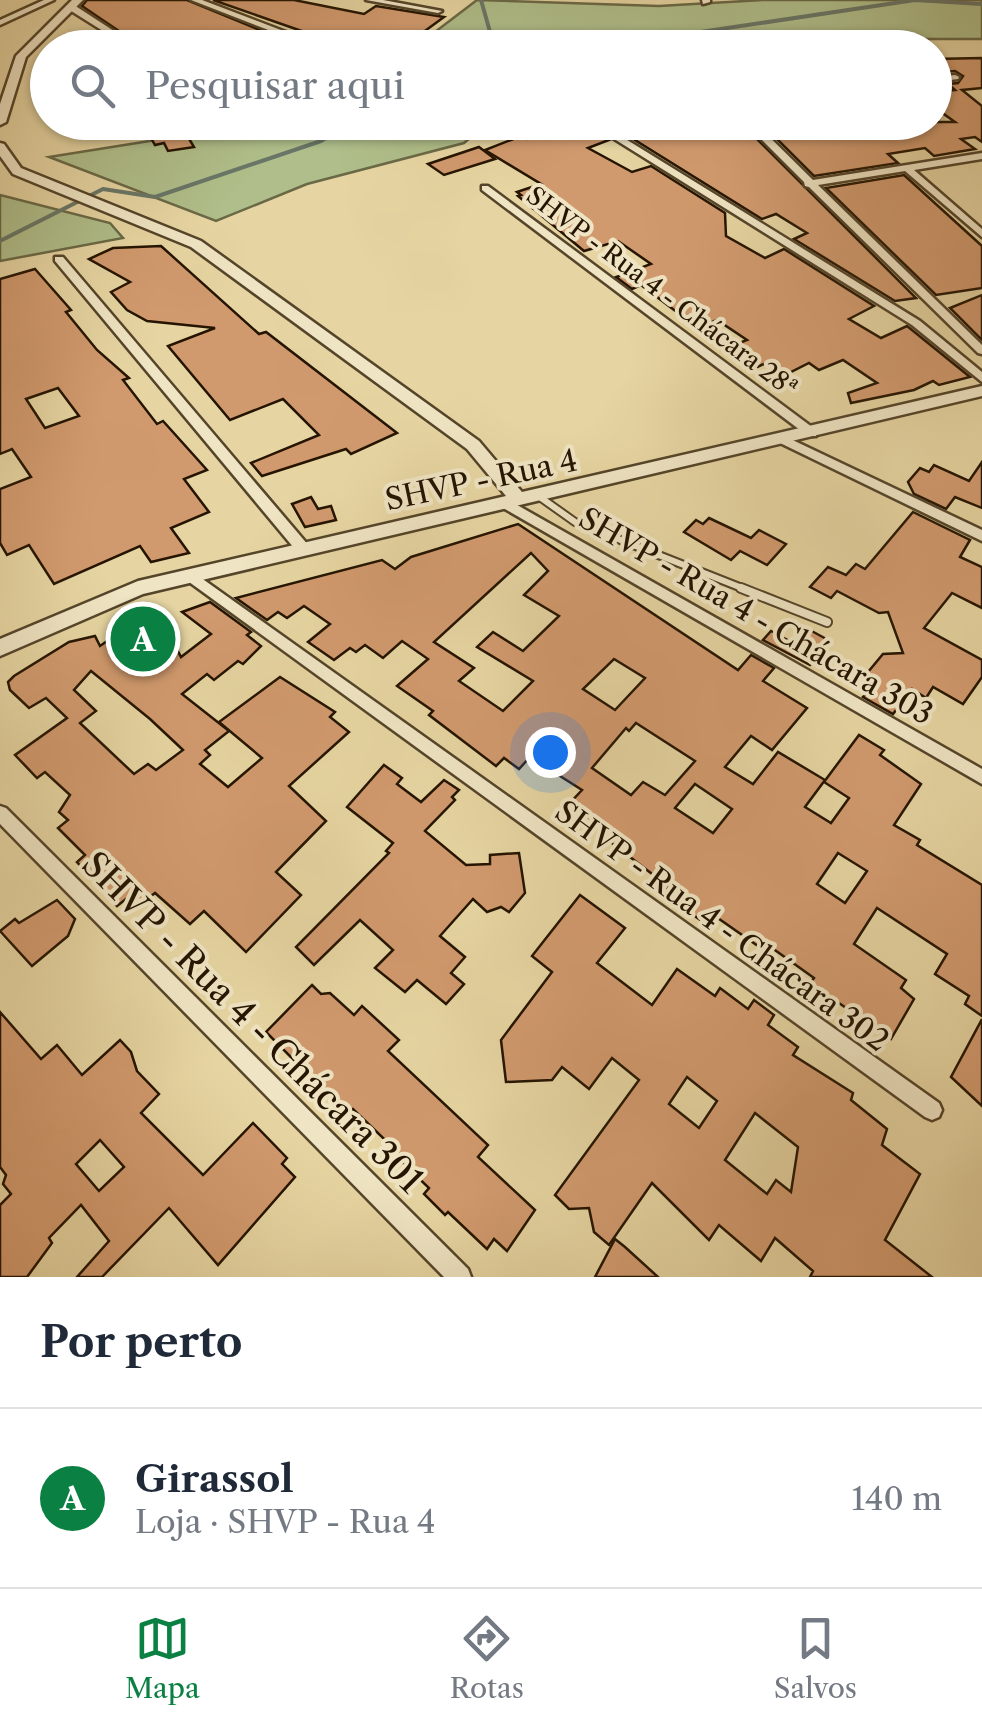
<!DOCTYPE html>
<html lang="pt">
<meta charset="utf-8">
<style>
:root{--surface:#fff;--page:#f2f2f3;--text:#1f2937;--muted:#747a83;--line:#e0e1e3;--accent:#0b8043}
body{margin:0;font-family:"Libre Caslon Text",serif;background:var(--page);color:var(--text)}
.you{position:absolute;left:550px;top:752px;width:35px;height:35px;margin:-25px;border:8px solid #fff;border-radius:50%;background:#1a73e8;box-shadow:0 0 0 15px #1a73e833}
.badge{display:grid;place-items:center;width:65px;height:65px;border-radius:50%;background:var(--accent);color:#fff;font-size:32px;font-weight:700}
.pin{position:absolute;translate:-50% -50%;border:5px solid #fff;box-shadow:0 2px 10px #0006}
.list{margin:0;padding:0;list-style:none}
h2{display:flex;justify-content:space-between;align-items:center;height:130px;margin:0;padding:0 40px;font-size:42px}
h2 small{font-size:32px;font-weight:400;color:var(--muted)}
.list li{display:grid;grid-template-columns:65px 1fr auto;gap:30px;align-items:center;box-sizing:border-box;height:180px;padding:0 40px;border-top:2px solid var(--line)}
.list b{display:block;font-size:38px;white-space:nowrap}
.list p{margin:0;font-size:32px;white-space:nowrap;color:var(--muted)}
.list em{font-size:32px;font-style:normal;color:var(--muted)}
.icon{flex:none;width:55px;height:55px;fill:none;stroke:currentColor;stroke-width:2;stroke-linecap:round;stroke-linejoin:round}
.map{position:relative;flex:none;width:982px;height:1277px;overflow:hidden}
.search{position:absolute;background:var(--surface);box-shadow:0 2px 8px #0004;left:30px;right:30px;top:30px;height:110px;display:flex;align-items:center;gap:25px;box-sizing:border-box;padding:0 35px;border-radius:55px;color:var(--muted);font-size:38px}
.sheet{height:310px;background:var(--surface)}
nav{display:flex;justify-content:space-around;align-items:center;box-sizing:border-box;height:140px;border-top:2px solid var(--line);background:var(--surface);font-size:28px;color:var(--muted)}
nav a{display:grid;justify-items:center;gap:5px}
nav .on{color:var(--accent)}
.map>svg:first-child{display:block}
</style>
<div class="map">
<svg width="982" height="1277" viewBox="0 0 982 1277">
<rect width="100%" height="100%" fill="#e6d5a2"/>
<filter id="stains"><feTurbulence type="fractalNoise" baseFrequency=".002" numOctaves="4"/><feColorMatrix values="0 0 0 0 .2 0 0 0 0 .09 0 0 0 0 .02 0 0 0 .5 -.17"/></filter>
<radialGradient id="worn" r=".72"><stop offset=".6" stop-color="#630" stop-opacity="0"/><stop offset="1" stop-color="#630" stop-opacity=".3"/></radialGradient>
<g fill="#afbe8a" stroke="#6a6946" stroke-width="2.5">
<path d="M477,0l182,6 104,-6h219v39h-268l-43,9h-257z"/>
<path d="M230,123h257l-23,20 -157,41 -91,37 -167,-64 157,-25z"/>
<path d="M0,195l110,28 13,15 -123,23z"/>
</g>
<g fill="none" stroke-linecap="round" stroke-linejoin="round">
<g stroke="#697667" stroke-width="4">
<path d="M481,0l11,39 182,-3 241,-36 67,4"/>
<path d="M478,48l16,-9"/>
<path d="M0,241l103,-52 52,8 166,-56 31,-19"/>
</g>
</g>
<g fill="#d19a6e" stroke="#241401" stroke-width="2.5" fill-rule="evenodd">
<path d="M87,0h100l109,45 -152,3 -62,-42z"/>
<path d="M213,0h81l70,14 12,-8 68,11 -26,19 -33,-2 -15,9 -37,-1z"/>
<path d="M982,58v30l-20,2 20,16v36l-7,-5 -14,2 14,10 -41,7 -9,-8 -37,6 10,9 -84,13 -54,-54h195l-21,-15v-15l21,-2 -7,-6 10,-1 5,-7 -8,-5 -21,2v-14z"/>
<path d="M142,122h37l15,25 -26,4 -4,-8 -9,2z"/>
<path d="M583,122l26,18 -21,8 44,24 19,-6 74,47 1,23 39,22 19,-9 90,57 -25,13 32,19 26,-12 63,51 -31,8 -6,-4 -19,9 -63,13 -3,-10 29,-10 -34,-23 -24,10 -10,-7 -26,13 -17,-13 -11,5 -17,-8 -14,-11 23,-9 -30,-20 -19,8 -57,-43 -9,4 -16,-12 35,-13 -33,-23 -34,10 -66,-55 3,-1 -4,-3 24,-8 -56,-34 36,-14 6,3z"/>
<path d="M606,122h134l176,176 -21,3 -101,-62 13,-6 -31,-19 -14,5z"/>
<path d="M479,147l16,12 -51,16 -16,-11z"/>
<path d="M904,175l78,71v42l-46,7 -110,-107z"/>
<path d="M161,246l98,88 7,-2 131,101 -46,21 -5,-5 -84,27 -11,-13 68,-28 -36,-36 -53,21 -62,-74 47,-18 -68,-7 -20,-11 -16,-18 19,-10 -41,-23 24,-11z"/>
<path d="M35,269l36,41 -5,2 31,38 32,28 -6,2 34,44 6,-3 44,49 -23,9 25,33 -38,16 18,25 -38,9 -11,-16 -86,38 -25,-39 -22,10 -7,-12v-54l31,-12 -19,-28 -12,5v-175zM58,388l21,28 -34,12 -19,-29z"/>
<path d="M982,295v45l-32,-32z"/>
<path d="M982,462v46l-27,-11 -9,12 -32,-15 -6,-12 12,-14 9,4 5,-7 35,16z"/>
<path d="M311,497l7,12 13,-3 5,14 -31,7 -13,-23z"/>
<path d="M913,512l57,28 -10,17 22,10v41l-30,-15 -28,35 58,32v17l-19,27 -30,-17 -7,11 -14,-9 -19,25 -30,-17 9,-10 -4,-15 15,-18 20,-1 -15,-41 -9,1 -42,-22 -6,7 -21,-11 18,-20 18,8 10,-11 9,5z"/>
<path d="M709,518l42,20 8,-8 27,14 -19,21 -27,-14 -9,9 -47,-28 12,-12 7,4z"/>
<path d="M518,524l220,146 13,-15 23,13 -11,13 44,27 -35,42 -21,-14 -26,31 28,17 25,-32 47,28 -20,27 26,16 18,-25 -25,-16 35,-47 25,15 -4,5 41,29 -27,41 26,15 -3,5 65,40v131l-17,-12 4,-8 -34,-22 12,-20 -70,-46 -23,36 52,36 -5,8 13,11 -23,40 -81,-56 4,-5 -42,-30 -4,5 -56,-39 -7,9 -42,-28 6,-8 -61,-47 6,-7 -46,-28 14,-15 -52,-33 -11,12 -15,-11 -8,8 -67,-51 4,-4 -36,-25 31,-27 -26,-18 -19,17 -18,-13 -9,7 -6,-4 -16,12 -26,-18 22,-18 -26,-18 -17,12 -9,-6 -11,8 -31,-22 146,-38 13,9 16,-12zM531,553l17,18 -24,24 35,21 -36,35 -30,-19 -16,15 56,34 -30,30 -44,-30 15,-13 -40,-26zM614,659l31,19 -30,32 -32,-21zM636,723l59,38 -30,34 -22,-13 -12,13 -39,-27 34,-40 3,3zM695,784l37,25 -19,24 -38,-25zM838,853l29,18 -22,32 -28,-19z"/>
<path d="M210,602l41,30 -4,3 14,11 -18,18 -5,-3 -24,19 -7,-6 -25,20 47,37 -24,19 5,5 -10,9 28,23 34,-29 -43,-36 61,-45 55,35 -5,5 19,15 -60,54 37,35 -50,51 25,23 -55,57 -42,-41 -14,13 -35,-31 -20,16 -9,-10 -9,7 -40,-44 8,-7 -27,-27 10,-8 -9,-8 11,-17 -25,-23 -8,6 -22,-23 52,-37 -21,-20 -17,10 -19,-18 -2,-8 6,-6 55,-34 26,-6 5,10 20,-14 40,-15 21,40 30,-23 -29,-22zM91,671l59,48 33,31 -27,20 -8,-6 -14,10 -54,-51 16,-12 -22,-21z"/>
<path d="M808,629l22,12 -20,24 -47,-25 8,-9 24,13z"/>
<path d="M384,765l18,13 -5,6 24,18 23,-22 15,10 -7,7 3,3 -30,31 41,34 24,-1v-9l29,-2 6,40 -16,19 -8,-5 -14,5 -14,-13 -33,37 25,21 -14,16 13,11 -18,20 -29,-24 -12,12 -30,-24 18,-18 -33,-30 -46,45 -18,-18 93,-94 -3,-2 7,-8 -46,-36z"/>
<path d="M580,895l45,33 -28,35 55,42 25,-36 38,27 5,-8 28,21 6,-9 20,15 -6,10 30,22 -5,8 60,38 -2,7 36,29 -5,16 38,29 -35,66 47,37h-122l3,-6 -38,-33 -14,23 -42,-36 -10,15 -57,-57 -43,62 -15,-13 -5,-24 -20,1 -14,-14 84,-115 -27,-22 -23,31 -27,-22 -10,13 -46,2 -5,-42 51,-68 -20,-16zM687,1077l30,24 -18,27 -30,-24zM755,1113l43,34 -7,45 -15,-12 -9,14 -42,-34z"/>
<path d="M57,900l18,19 -7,17 -36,30 -32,-35 15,-12 4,4z"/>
<path d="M312,985l9,9 9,-1 24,22 8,-9 37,34 -11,11 100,94 -10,12 57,53 -28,41 -13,-12 -7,10 -39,-37 -3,3 -21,-21 5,-6 -27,-26 2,-4 -51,-49 -5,6 -82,-83z"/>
<path d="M0,1012l41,47 16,-14 25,30 38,-35 11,12 6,19 22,23 -18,19 62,62 50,-52 34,35 -5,6 13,13 -77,88 -49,-57 -67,69h-25l32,-36 -28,-36 -32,33 3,5 -25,34h-27v-72l11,-11 -8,-10 3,-9 -6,-8zM100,1140l24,27 -25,24 -23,-27z"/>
<path d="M982,1019v87l-31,-29z"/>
<path d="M615,1239l10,8 33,30h-63z"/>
</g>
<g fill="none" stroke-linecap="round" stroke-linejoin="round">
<defs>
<path id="service-far1" d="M537,495l38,27 172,68"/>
<path id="service" d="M741,588l86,34"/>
<g id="minor">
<path d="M44,0h10l-54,25v-5z"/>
<path d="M191,0h11l126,48h-13z"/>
<path d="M366,0h17l59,11 -4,2z"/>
<path d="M702,0h8v2l-7,2z"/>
<path d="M71,5h3l66,43h-10l-62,-39z"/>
<path d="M955,75l4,2 -1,2 -24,3v-5z"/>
<path d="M550,122h16l-40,13 -4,-3z"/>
<path d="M587,122h11l322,199 62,51v10l-70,-57z"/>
<path d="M744,122h10l59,58 169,-27v6l-68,11 68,59v8l-77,-66 -87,14 164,160v9l-4,-1 -169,-166 -4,-1 -1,-4z"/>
<path d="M482,186h6l328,244v6h-8l-326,-246z"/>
<path d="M55,257h8l246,289 2,4 -2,4h-10l-244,-293z"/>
<path d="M782,435l200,95v11l-204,-99v-6z"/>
<path d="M503,497l479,272v15l-484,-279 -2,-3z"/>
<path d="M190,570l749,533 3,7 -3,7 -7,3 -7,-3 -740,-538 -2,-4z"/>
<path d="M0,806l6,2 462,461 3,8h-27l-444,-453z"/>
</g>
<g id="tertiary">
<path d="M72,0h11l-57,57 -20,65 -6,3v-21l16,-48z"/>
<path d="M0,143l4,1 17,24 180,73 278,200 43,51 460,-106v10l-839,198 -143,62v-17l138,-58 368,-85 -39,-47 -276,-202 -178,-73 -13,-18z"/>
</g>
</defs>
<use href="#service-far1" stroke="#544429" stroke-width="10"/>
<use href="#service" stroke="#544429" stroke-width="12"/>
<use href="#minor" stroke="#544429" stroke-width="5"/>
<use href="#tertiary" stroke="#544429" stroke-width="5"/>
<use href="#service-far1" stroke="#efe4c3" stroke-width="6"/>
<use href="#service" stroke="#efe4c3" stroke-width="8"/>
<use href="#minor" fill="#efe4c3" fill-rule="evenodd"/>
<use href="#tertiary" fill="#efe4c3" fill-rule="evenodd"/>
</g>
<g text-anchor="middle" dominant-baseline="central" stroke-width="8" stroke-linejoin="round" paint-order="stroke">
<g font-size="25" fill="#241401" stroke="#efe4c3">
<text transform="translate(662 292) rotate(37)">SHVP - Rua 4 - Chácara 28ª</text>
</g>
<g font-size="30" fill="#241401" stroke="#efe4c3">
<text transform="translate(481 480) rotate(-12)">SHVP - Rua 4</text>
<text transform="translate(756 616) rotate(30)">SHVP - Rua 4 - Chácara 303</text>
<text transform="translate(722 926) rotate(36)">SHVP - Rua 4 - Chácara 302</text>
</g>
<g font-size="35" fill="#241401" stroke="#efe4c3">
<text transform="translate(253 1022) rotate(45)">SHVP - Rua 4 - Chácara 301</text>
</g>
</g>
<rect width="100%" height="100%" filter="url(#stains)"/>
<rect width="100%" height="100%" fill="url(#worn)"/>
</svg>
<div class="you"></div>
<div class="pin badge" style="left:143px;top:639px">A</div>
<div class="search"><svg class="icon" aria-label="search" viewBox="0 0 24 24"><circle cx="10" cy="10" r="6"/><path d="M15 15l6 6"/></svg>Pesquisar aqui</div>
</div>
<section class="sheet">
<h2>Por perto<small></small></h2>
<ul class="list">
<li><span class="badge">A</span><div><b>Girassol</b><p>Loja · SHVP - Rua 4</p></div><em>140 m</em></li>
</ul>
</section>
<nav>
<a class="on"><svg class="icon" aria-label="map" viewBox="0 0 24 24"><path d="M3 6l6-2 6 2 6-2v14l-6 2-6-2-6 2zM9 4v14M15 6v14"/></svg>Mapa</a>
<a><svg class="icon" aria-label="directions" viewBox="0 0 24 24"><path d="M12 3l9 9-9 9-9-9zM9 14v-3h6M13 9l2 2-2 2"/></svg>Rotas</a>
<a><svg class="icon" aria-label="saved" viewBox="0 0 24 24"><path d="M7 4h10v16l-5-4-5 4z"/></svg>Salvos</a>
</nav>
